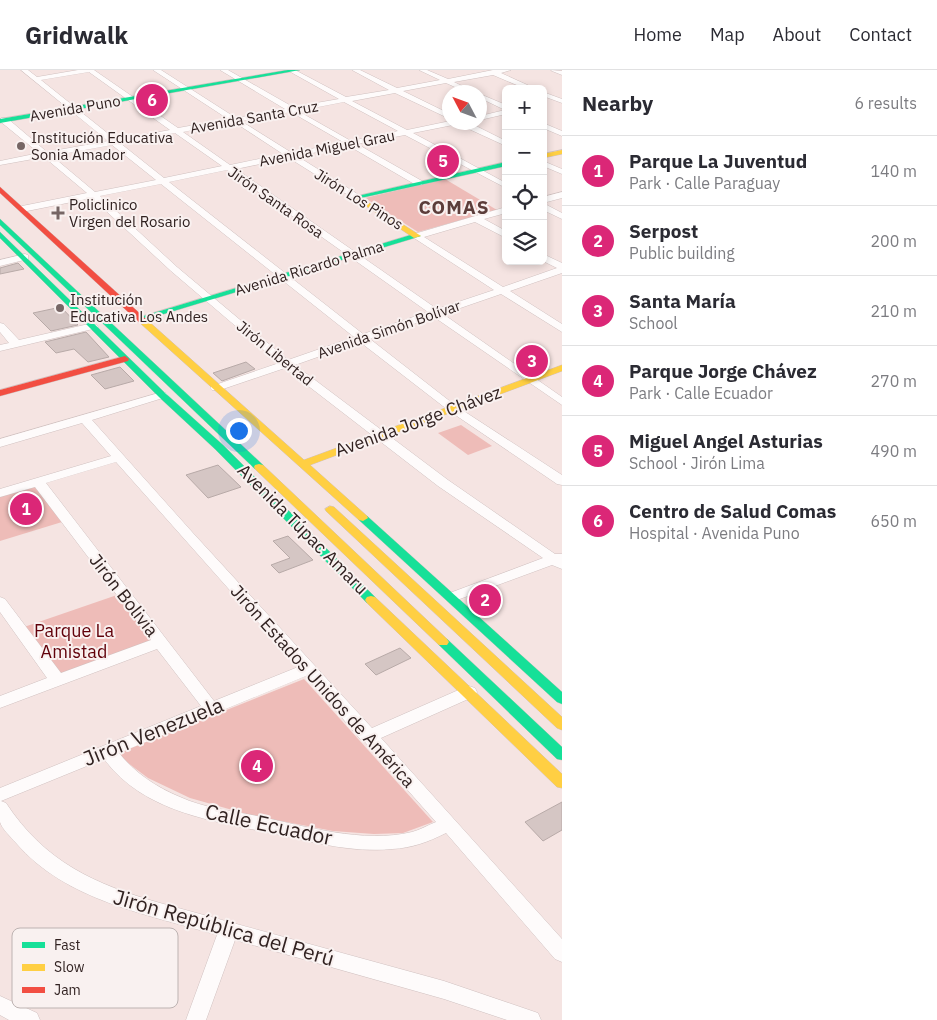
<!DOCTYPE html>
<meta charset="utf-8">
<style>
:root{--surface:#fff;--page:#f2f2f3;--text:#2b2b33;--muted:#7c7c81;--line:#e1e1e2;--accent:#db2777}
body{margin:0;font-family:"IBM Plex Sans",sans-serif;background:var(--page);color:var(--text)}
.controls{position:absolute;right:15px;top:15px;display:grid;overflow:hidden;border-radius:8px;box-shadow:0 2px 8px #0003}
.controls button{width:45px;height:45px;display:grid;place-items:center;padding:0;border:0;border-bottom:1px solid var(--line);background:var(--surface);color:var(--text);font:25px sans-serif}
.compass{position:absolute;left:442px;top:15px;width:45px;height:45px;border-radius:50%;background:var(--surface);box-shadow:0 2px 8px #0003;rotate:311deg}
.you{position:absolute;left:238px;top:360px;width:18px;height:18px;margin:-12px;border:4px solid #fff;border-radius:50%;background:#1a73e8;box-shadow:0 0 0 8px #1a73e833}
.badge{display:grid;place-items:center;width:32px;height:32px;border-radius:50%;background:var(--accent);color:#fff;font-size:16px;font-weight:700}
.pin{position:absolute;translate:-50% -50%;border:2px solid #fff;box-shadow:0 1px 5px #0006}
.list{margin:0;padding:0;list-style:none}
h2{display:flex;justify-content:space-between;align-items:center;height:65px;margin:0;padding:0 20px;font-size:21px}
h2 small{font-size:16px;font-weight:400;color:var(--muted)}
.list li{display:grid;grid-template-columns:32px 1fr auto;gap:15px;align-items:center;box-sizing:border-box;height:70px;padding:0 20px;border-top:1px solid var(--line)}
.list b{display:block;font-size:19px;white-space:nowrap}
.list p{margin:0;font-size:16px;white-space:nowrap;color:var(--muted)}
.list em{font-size:16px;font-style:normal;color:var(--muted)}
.icon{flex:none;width:28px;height:28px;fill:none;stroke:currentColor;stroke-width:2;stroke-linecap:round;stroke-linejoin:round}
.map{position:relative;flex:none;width:562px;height:950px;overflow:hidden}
header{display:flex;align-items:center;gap:30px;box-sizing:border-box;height:70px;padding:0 25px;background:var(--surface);border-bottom:1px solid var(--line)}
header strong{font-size:24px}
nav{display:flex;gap:28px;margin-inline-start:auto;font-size:18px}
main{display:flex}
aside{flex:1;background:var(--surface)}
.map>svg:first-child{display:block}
</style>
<header>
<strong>Gridwalk</strong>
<nav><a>Home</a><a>Map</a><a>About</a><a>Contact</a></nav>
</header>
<main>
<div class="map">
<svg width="562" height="950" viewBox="0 0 562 950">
<rect width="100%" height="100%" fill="#f5e4e2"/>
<g fill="#eebcb8">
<path d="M445,109l52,31 -79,22 -53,-34z"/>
<path d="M461,355l31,21 -24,9 -30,-22z"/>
<path d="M34,416l28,36 -62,19v-45z"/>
<path d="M117,525l35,46 -92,35 -36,-49z"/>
<path d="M304,609l129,143 -30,11 -29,1 -41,-3 -83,-16 -60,-17 -42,-20 -32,-24z"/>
</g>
<g fill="#d5c6c4" stroke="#b8aaa8">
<path d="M18,193l6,6 -24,5v-6z"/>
<path d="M61,237l17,18 -27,6 -18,-18z"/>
<path d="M86,262l23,25 -21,5 -14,-13 -18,4 -11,-11z"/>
<path d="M246,292l9,7 -33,12 -9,-8z"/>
<path d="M120,297l14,14 -29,8 -14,-14z"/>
<path d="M218,395l23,22 -33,11 -22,-23z"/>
<path d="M288,466l25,24 -34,13 -8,-8 19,-7 -17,-17z"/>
<path d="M400,578l11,10 -35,17 -11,-11z"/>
<path d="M562,732v28l-19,11 -18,-19z"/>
</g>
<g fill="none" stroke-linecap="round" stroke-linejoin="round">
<defs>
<g id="street">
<path d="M21,0h7l9,7 41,-7h16l84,58 50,-9 -75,-49h8l75,48 49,-9 -65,-39h8l65,37 46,-8 -52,-29h8l51,27 43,-7 -37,-20h8l37,18 43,-8 -21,-10h8l21,9 45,-9h18l-10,3 33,15 -8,1 -33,-14 -39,7 20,10h-8l-20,-9 -43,8 47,23v5l-55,-26 -43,8 55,29 43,-9 18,1 38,19v5l-48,-22 -45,9 93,50v5l-101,-53 -48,9 65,37v4h-6l-67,-39 -52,10 62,39v4l-3,1 -67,-42 -53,11 201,140 57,-19 -80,-52v-4l92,-27v6l-22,6 22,12v7l-31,-16 -51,15 79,50 54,-19 -14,-7v-7l19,9v10l-52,18 52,33v8l-61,-38 -58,20 119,83v8l-128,-88 -64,22 86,67 106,69v10l-5,-1 -109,-74 -88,-68 -65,23 153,115 107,74h7v15l-10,-4 -95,35h-10l-2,-3 2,-3 96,-36 -105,-72 -153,-118 -65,22h-8l-2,-2 2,-2 67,-23 -108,-92 -79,-73 -70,14 -4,-3 4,-3 65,-13 -43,-36 -44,8v-4l39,-8 -38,-31v-4h6l40,34 61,-11zM89,2l81,58 -54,10 -75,-60zM344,32l54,29 -47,10 -53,-30zM291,42l52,30 -51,11 -51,-32zM234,52l49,32 -53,11 -47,-33zM175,63l47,33 -58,12 -44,-35zM112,75l44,35 -61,12 -43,-36zM227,100l201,142 -65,22 -194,-152zM161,114l193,153 -66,23 -111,-93 -77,-71z"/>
<path d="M551,0l11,1v4l-10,-4z"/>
<path d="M543,22l19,7v4l-19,-7z"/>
<path d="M480,24l26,11v9l-26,6v-4l25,-6 -25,-12z"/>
<path d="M543,53l19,8v5l-19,-8z"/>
<path d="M543,91l19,8v5l-19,-8z"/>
<path d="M562,122v6l-19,5v-6z"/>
<path d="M543,133l19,10v6l-19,-9z"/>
<path d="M25,184l3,1v4l-28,7v-6z"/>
<path d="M0,253l4,1 15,16 74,-17 5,3 -1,2 -97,23v-6l9,-2 -9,-11z"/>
<path d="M162,322l4,1 2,2 -2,2 -74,23 101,113 179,195 91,-40 6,-2 6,2 2,4 -2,4 -94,42 181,201v23l-7,-3 -109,-126c-18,9 -34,15 -54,16 -40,4 -79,-7 -117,-15 -61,-13 -131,-21 -171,-75l-103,42 5,2c39,59 88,81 154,100l284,78 94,32 3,7h-34l-63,-21 -209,-59 -29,80h-20l31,-85c-70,-21 -151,-34 -201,-92 -5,-6 -14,-14 -16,-21 0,-10 0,-24 0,-34l201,-82 -44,-57 -157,59v-12l47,-18 -47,-66v-15l5,2 56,74 90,-33 -116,-153 -35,10v-8l111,-33 -29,-33 -82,24v-8zM116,392l182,205 -84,34 -168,-218zM306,606l56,65 3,1 71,80c-8,3 -16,8 -24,10 -48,12 -108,-6 -155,-16 -25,-5 -53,-8 -77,-19 -24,-10 -45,-24 -61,-44z"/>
<path d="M0,926l37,17 3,7h-31l-9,-5z"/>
</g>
<g id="fast">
<path d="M288,0h12l-300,53v-4z"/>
<path d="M506,92v4l-150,33 -3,-2z"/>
<path d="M0,149l263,246 1,2 -1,2h-8l-255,-244z"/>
<path d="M0,162l165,161 58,52 152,152 2,3 -2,3h-8l-152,-154 -56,-52 -159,-159z"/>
<path d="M414,164l7,2 -277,84h-6l-1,-2z"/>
<path d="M363,445l4,1 195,176v12l-5,-2 -198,-182 -1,-2z"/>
<path d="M443,568l4,1 115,108v13l-5,-1 -118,-114 -2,-3 2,-3z"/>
</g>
<g id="slow">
<path d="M562,80v4l-19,4v-4z"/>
<path d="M356,125l2,1 63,40 -7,2 -60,-40 -1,-1z"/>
<path d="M143,248l3,1 158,141 258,-95v6l-252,94 57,51 1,2 -5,3 -4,-1 -219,-197v-4z"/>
<path d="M259,394l4,1 184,174 2,3 -2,3h-8l-184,-176 -1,-2 1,-2z"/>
<path d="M330,436l4,1 228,210v13l-5,-2 -231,-217 -1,-2z"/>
<path d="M371,526l4,1 187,177v14l-5,-1 -190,-184 -2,-3 2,-3z"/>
</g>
<g id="jam">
<path d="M0,117l146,132v4h-6l-140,-130z"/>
<path d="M125,286l4,3 -1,2 -128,35v-6z"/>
</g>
</defs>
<use href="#street" stroke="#d0c1c0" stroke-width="1"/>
<use href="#fast" stroke="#d0c1c0" stroke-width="1"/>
<use href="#slow" stroke="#d0c1c0" stroke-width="1"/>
<use href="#jam" stroke="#d0c1c0" stroke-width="1"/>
<use href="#street" fill="#fefbfb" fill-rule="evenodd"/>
<use href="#fast" fill="#16e098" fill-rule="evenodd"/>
<use href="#slow" fill="#ffcf43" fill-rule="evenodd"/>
<use href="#jam" fill="#f24e42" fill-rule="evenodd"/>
</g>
<g fill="#766665" stroke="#f9f1f0" stroke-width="2">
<circle cx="21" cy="76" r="5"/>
<path d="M55.5 135.5h5v5h5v5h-5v5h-5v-5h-5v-5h5z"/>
<circle cx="60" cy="238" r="5"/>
</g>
<g text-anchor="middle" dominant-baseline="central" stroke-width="4" stroke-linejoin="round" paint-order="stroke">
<g font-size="15" fill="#312221" stroke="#f9f1f0">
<text transform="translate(75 38) rotate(-10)">Avenida Puno</text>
<text transform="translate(254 47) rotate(-10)">Avenida Santa Cruz</text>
<text transform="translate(327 78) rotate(-11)">Avenida Miguel Grau</text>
<text transform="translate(359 129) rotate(32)">Jirón Los Pinos</text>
<text transform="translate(276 132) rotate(35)">Jirón Santa Rosa</text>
<text transform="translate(309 198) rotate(-17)">Avenida Ricardo Palma</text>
<text transform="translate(389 259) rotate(-19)">Avenida Simón Bolívar</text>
<text transform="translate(275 283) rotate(39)">Jirón Libertad</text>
</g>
<g font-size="15" fill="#312221" stroke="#f9f1f0" text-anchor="start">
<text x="31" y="67">Institución Educativa<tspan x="31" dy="17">Sonia Amador</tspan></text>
<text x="69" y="134">Policlinico<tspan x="69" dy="17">Virgen del Rosario</tspan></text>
<text x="70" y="229">Institución<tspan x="70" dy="17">Educativa Los Andes</tspan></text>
</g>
<g font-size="18" fill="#312221" stroke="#f9f1f0">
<text transform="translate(418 351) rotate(-20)">Avenida Jorge Chávez</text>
<text transform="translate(303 459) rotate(45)">Avenida Túpac Amaru</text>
<text transform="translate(124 525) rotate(52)">Jirón Bolivia</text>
<text transform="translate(323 616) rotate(48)">Jirón Estados Unidos de América</text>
</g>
<g font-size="18" fill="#610009" stroke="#f9f1f0">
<text x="74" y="560">Parque La<tspan x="74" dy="21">Amistad</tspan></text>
</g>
<g font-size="19" font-weight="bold" letter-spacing="1" fill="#5c3d3a" stroke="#f9f1f0">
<text x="454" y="137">COMAS</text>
</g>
<g font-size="21" fill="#312221" stroke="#f9f1f0">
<text transform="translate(153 661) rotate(-22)">Jirón Venezuela</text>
<text transform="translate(269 754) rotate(12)">Calle Ecuador</text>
<text transform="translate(224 857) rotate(16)">Jirón República del Perú</text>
</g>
</g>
<rect x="12" y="858" width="166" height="80" rx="8" fill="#f9f1f0" stroke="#bdb3b2" stroke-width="1"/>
<rect x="22" y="872" width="23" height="6" fill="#16e098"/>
<rect x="22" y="894" width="23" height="7" fill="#ffcf43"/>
<rect x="22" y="917" width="23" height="6" fill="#f24e42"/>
<g font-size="14" fill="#312221">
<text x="54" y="880">Fast</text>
<text x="54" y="902">Slow</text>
<text x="54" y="925">Jam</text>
</g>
</svg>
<div class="controls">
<button>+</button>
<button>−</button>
<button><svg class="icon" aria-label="locate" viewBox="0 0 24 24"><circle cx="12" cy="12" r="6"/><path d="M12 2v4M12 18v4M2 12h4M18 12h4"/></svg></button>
<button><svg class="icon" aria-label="layers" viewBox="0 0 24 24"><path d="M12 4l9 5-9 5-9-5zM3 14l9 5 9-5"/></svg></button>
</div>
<svg class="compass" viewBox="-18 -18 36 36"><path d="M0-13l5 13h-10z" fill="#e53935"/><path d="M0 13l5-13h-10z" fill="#7c7c81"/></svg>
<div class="you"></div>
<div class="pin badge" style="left:26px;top:439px">1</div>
<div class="pin badge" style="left:485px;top:530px">2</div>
<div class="pin badge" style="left:532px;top:291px">3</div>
<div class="pin badge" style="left:257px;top:696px">4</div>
<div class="pin badge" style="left:443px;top:91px">5</div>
<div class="pin badge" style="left:152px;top:30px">6</div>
</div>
<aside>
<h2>Nearby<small>6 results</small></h2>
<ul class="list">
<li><span class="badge">1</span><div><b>Parque La Juventud</b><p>Park · Calle Paraguay</p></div><em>140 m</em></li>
<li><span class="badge">2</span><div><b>Serpost</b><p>Public building</p></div><em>200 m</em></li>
<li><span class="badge">3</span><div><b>Santa María</b><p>School</p></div><em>210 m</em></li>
<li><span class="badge">4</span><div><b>Parque Jorge Chávez</b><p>Park · Calle Ecuador</p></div><em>270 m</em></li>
<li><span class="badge">5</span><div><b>Miguel Angel Asturias</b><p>School · Jirón Lima</p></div><em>490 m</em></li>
<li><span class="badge">6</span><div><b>Centro de Salud Comas</b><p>Hospital · Avenida Puno</p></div><em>650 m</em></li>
</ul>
</aside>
</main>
